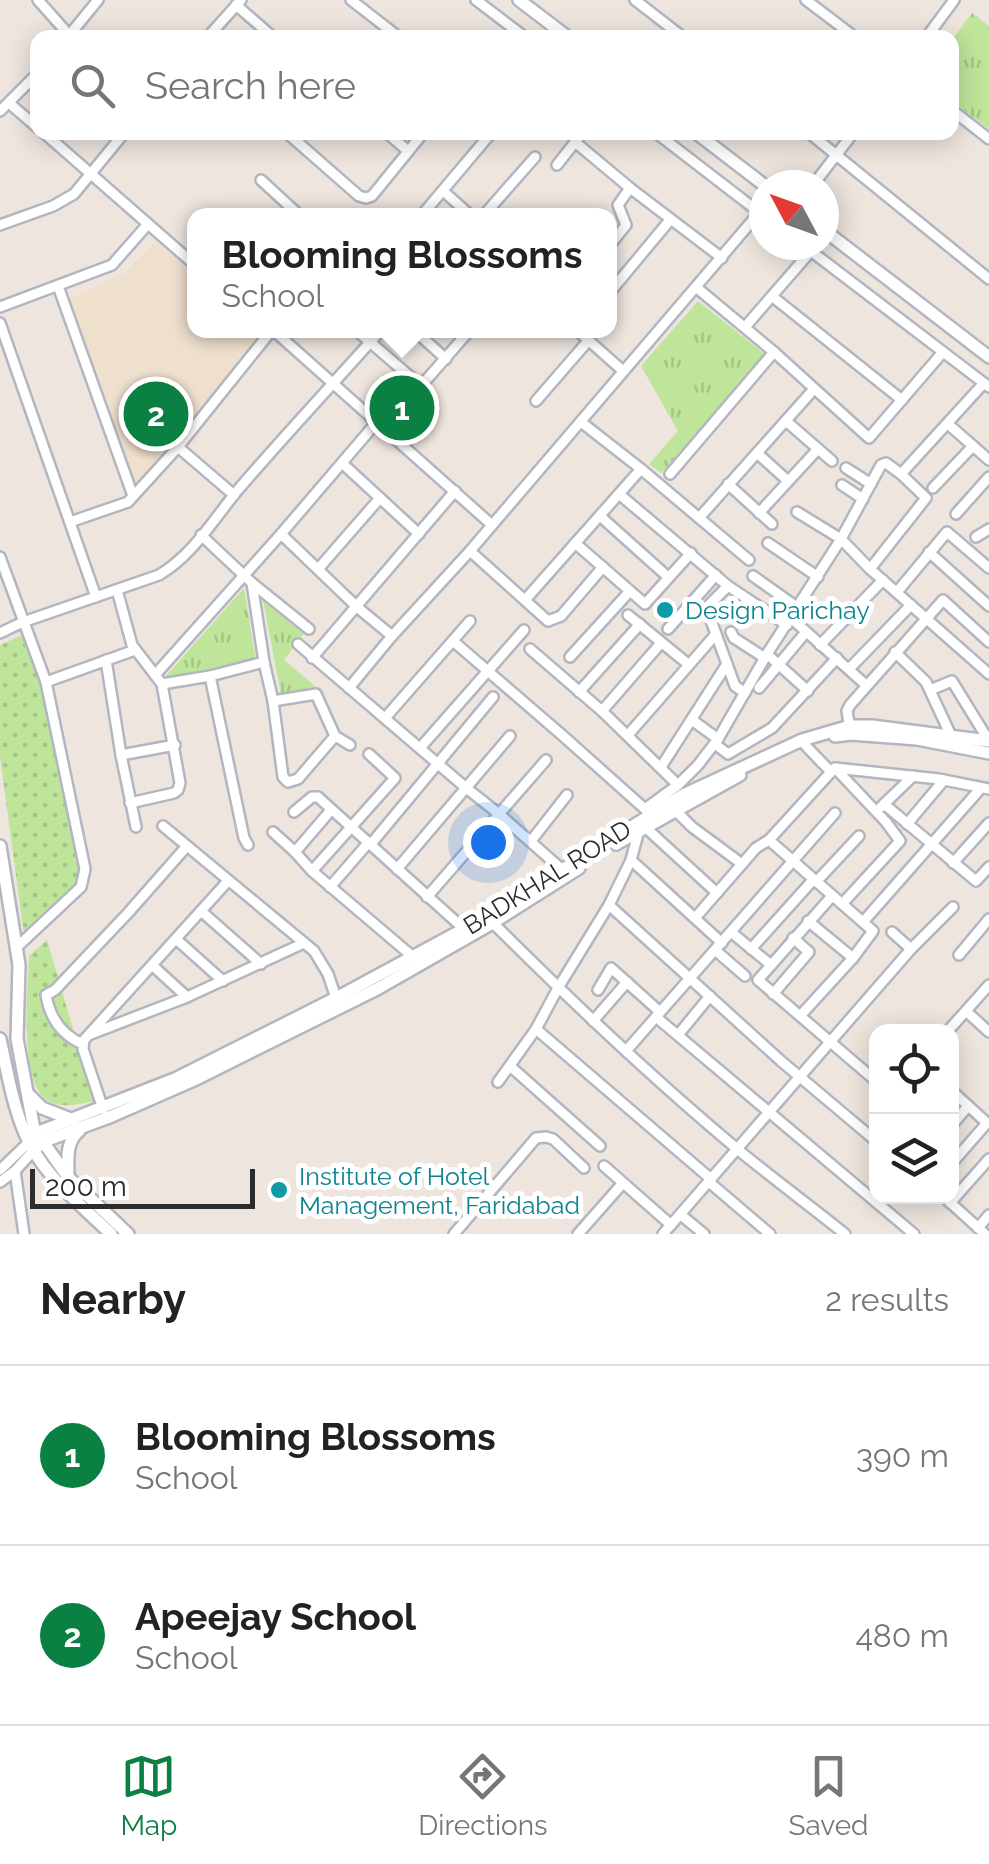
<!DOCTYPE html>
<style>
:root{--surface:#fff;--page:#f2f2f2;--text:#222;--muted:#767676;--line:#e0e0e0;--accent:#0b8043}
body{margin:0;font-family:Raleway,sans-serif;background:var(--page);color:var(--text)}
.controls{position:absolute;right:30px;bottom:30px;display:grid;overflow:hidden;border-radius:20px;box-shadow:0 5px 25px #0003}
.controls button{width:90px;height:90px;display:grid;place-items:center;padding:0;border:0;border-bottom:2px solid var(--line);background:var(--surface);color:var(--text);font:50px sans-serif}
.compass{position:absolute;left:749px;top:170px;width:90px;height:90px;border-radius:50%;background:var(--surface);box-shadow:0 5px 25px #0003;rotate:311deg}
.scale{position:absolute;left:30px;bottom:25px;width:225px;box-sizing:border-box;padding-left:10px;border:5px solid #2c2c2c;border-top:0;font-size:28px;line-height:35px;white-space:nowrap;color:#2c2c2c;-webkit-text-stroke:8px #fff;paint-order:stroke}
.you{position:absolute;left:488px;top:842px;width:35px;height:35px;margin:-25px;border:8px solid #fff;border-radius:50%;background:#1a73e8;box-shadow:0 0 0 15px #1a73e833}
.badge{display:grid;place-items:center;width:65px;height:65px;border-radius:50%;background:var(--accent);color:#fff;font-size:32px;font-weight:700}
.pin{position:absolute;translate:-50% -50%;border:5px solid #fff;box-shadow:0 2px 10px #0006}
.popup{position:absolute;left:187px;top:208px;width:430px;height:130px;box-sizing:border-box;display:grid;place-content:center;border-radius:20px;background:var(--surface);filter:drop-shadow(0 2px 8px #0005);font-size:32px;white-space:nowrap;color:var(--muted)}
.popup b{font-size:38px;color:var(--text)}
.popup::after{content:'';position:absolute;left:50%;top:100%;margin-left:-20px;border:20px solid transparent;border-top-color:var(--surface)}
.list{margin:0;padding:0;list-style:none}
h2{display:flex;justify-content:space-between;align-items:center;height:130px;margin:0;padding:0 40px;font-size:42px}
h2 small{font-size:32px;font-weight:400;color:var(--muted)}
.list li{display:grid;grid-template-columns:65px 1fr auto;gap:30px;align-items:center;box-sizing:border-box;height:180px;padding:0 40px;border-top:2px solid var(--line)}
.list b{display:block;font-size:38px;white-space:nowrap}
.list p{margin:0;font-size:32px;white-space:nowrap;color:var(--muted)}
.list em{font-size:32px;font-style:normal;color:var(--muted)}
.icon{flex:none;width:55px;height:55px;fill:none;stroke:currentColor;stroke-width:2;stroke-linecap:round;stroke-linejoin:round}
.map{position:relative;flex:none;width:989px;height:1234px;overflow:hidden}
.search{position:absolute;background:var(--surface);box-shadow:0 5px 25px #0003;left:30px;right:30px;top:30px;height:110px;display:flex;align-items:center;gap:25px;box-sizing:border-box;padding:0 35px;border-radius:20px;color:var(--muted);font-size:38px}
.sheet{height:490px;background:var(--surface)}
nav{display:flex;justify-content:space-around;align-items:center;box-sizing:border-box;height:140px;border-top:2px solid var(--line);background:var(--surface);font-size:28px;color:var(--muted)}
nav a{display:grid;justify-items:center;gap:5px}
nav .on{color:var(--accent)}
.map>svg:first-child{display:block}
</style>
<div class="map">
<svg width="989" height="1234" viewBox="0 0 989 1234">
<defs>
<pattern id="grass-dots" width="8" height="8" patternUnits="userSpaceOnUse" patternTransform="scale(2.5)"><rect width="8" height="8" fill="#bee59a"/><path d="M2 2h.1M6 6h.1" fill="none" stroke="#a3c585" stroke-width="1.8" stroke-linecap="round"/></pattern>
<pattern id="park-tufts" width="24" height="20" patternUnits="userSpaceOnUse" patternTransform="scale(2.5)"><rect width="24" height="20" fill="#bee59a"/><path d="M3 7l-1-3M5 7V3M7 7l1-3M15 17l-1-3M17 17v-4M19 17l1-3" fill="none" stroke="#a3c585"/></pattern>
</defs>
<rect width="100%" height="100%" fill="#eee5de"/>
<path fill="#efdfcd" d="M155,241l39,34 1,55 64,1 9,7 -131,151 -68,-190 57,-27z"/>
<g fill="url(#grass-dots)">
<path d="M22,635l22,52 38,194 -57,61 -25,-185v-112z"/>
<path d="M47,940l47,161c-14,3 -33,8 -46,0 -30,-18 -20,-114 -19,-145z"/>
</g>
<g fill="url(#park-tufts)">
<path d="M972,13l17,13v103l-37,-28v-61z"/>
<path d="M698,301l69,55 -106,117 -12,-9 29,-33 -37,-65z"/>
<path d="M244,588l12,74 -91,15z"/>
<path d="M262,595l43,37 -21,28 32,27 -35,7z"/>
</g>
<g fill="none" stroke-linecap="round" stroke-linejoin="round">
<defs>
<g id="minor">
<path d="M38,0l31,35"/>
<path d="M351,0l49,38"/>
<path d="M476,0l50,38"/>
<path d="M635,0l49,38"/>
<path d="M806,0l50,38"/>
<path d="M236,5l38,33"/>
<path d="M67,38l31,-38"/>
<path d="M207,38l34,-38"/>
<path d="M926,38l28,-38"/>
<path d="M9,103l29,25"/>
<path d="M952,110l37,29"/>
<path d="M0,111l38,-38"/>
<path d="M43,132l152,133"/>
<path d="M286,132l73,64 7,2 6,-2 52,-64"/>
<path d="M386,132l22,19"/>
<path d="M655,132l109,84"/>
<path d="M808,132l181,147"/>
<path d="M575,142l55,46 92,70"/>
<path d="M557,165l26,-33"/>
<path d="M261,180l38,35"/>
<path d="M813,185l41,-53"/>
<path d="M443,191l27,24"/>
<path d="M422,215l70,-83"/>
<path d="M484,215l51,-58"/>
<path d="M0,225l53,-19 21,-12 51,-62"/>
<path d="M610,245l16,-20 -8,-20 12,-17"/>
<path d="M803,245l186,142"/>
<path d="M58,286l75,210"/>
<path d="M697,288l77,64 95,86 74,-86"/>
<path d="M610,292l60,-72"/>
<path d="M773,297l129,103"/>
<path d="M0,307l112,-42 36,-41"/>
<path d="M0,323l96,274"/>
<path d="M745,327l66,-76"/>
<path d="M273,330l219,195"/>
<path d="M356,330l65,56 49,-56"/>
<path d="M414,330l32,29"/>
<path d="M577,330l46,41"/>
<path d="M536,401l52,-60"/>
<path d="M786,421l46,40"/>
<path d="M581,422l60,47 108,91"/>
<path d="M948,424l41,36"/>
<path d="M178,447l56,48"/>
<path d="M757,453l31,28"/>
<path d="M342,463l77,71"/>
<path d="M846,468l25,16"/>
<path d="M670,474l104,-122"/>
<path d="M728,484l44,40"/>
<path d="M842,485l21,14"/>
<path d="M933,488l40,-42"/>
<path d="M619,494l109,92 59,39"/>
<path d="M797,512l44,27 29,30 119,105"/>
<path d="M759,513l59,-64"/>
<path d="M956,514l33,-37"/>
<path d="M600,516l68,61"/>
<path d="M699,518l115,-129"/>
<path d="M70,522l58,-20 50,-55 94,-117"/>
<path d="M281,534l76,73 35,29"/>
<path d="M201,535l51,48 57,46"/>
<path d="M976,537l13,-8"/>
<path d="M575,543l70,61 46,-51"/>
<path d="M768,543l50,34"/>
<path d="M470,551l78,70 13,-5 42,-49"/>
<path d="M929,552l60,54"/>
<path d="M0,557l46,125 39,187 -4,18 -64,60"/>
<path d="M319,568l61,-70"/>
<path d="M870,569l56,-71 -25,-24"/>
<path d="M753,576l45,32"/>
<path d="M252,583l12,79 9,39 10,76 5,5 10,-3 37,-43"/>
<path d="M728,586l-18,18 -1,11 26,71 10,7"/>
<path d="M117,590l15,55 30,39 18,99 -2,7 -4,3 -44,10"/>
<path d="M897,592l50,-60 42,36"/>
<path d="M525,600l116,-131"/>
<path d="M628,615l60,49"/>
<path d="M792,619l74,66"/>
<path d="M668,629l48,-54"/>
<path d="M731,632l3,6 31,20"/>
<path d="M0,633l23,-11 136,-47c33,-19 55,-56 78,-84 47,-55 96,-107 144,-161"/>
<path d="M453,641l109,94 93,83"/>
<path d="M298,644l167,143 34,27 67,59"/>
<path d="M820,645l63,-65"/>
<path d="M530,649l72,62"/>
<path d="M895,652l31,30 27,58"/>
<path d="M767,654l41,37"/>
<path d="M570,657l60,-66"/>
<path d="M312,658l143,-167"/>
<path d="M106,660l15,95 15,72"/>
<path d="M849,669l62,-64"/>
<path d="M155,675l126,-141 95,-111"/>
<path d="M210,676l34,162 4,7"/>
<path d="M46,682l89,-32"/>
<path d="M162,684l48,-8 54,-14"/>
<path d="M349,688l43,-52 78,-85 294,-344"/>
<path d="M759,688l47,-56"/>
<path d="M930,690l22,-9 37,60"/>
<path d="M579,692l61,-68"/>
<path d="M273,701l43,-7 19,42 15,9"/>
<path d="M385,718l85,-97"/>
<path d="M692,720l26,19"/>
<path d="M850,729l-3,-18 3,-6 93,-105 46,42"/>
<path d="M628,735l88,-101"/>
<path d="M715,744l13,10 44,-26 65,-70"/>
<path d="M805,745l26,27 4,-4 51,54 14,19 -58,63"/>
<path d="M420,748l104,-118"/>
<path d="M121,755l54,-10"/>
<path d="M661,767l66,-103"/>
<path d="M835,768l104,11 50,10"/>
<path d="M678,785l20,-20 20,-26 49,-85 74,-115 40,-74 5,-2 15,11 83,-91"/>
<path d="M884,804l92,77 13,-14"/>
<path d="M881,807l32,-31"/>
<path d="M645,809l33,-24 -76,-74 59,-68"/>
<path d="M675,810l17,17 50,37"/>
<path d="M294,812l18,-15h6l146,132"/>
<path d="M907,824l37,-44"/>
<path d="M163,826l151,125 14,23 8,24"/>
<path d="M645,827l72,66"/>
<path d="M273,832l22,20 17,19 100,85"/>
<path d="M769,840l104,91 -20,27 -53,58"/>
<path d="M531,841l36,-46"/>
<path d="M371,844l122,-147"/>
<path d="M295,852l36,-42"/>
<path d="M631,860l91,83"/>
<path d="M953,863l36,-40"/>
<path d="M397,869l113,-133"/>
<path d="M312,871l83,-93 -26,-24"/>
<path d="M816,882l43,-46"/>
<path d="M330,887l39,-45"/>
<path d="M832,896l-74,84 118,101"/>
<path d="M427,897l119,-137"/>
<path d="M609,905l172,156 95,80"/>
<path d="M201,911l60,53"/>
<path d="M695,918l61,-70 13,-8 62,-68"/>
<path d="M808,921l45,37"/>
<path d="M863,922l118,-134"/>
<path d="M493,923c78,78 158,154 243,225 36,30 73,57 109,86"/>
<path d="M731,932l40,33"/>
<path d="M892,932l19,17"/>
<path d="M176,939l47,42"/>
<path d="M751,949l62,-69"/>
<path d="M715,950l30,26"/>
<path d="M959,955l30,-36"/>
<path d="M153,966l34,31"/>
<path d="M598,990l13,-22 49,44"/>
<path d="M773,994l36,-42 -16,-14"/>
<path d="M967,1012l22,20"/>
<path d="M656,1017l258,217"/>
<path d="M593,1021l34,-39"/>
<path d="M536,1029l175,150"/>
<path d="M947,1032l42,-47"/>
<path d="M91,1034l96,-37 117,-54"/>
<path d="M678,1035l32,-39"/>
<path d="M83,1044c-22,-9 -33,-26 -37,-49l9,-5 73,-77 59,-67"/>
<path d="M626,1051l209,-238"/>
<path d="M510,1066l90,80"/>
<path d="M498,1082l38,-53 22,-41 51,-83 22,-45 8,-30"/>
<path d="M952,1091l35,32 -35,40"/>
<path d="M103,1109l-20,-60 1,-9 144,-159"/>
<path d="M952,1125l16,-19"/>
<path d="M604,1166l67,59"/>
<path d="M0,1170l29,-28"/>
<path d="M15,1171l9,63"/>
<path d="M0,1182l15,-11 19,-21"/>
<path d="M709,1182l61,52"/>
<path d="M943,1196l42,38"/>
<path d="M950,1203l39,-44"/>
<path d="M681,1215l23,19"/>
<path d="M978,1228l11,-13"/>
<path d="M454,1234l82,-96 10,-1 7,2 31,29"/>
<path d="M578,1234l45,-51"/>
<path d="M663,1234l248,-285 42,-42"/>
</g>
<g id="tertiary">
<path d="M519,0l50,38"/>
<path d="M695,132l69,53"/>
<path d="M824,230l165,127"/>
<path d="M835,736l16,-2 66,5 72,14"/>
<path d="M616,844l124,-69"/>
<path d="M0,846l19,119 -2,74 17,90 34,48 60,57"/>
<path d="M0,1039c7,31 12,63 24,92 16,42 56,73 87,103"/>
<path d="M29,1095l13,13 31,12"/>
<path d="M29,1142l7,-9 141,-55 159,-80 150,-81 197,-122 119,-55 48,-14h22l117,15"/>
<path d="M34,1150l8,-8 70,-26 82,-36 183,-91 112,-64 90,-57"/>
<path d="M68,1177c0,-16 -3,-35 11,-46"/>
</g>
</defs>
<use href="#minor" stroke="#b2b6c0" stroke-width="14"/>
<use href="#tertiary" stroke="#b2b6c0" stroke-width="16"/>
<use href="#minor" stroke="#fff" stroke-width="9"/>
<use href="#tertiary" stroke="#fff" stroke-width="11"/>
</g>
<g fill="#0f9aa8" stroke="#fff" stroke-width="4">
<circle cx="665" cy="610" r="10"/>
<circle cx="279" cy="1190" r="10"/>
</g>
<g text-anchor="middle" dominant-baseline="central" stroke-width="10" stroke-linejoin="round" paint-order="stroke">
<g font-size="25" fill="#0d838f" stroke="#fff" text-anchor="start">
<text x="685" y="610">Design Parichay</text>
<text x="299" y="1176">Institute of Hotel<tspan x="299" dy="29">Management, Faridabad</tspan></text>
</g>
<g font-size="25" fill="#2c2c2c" stroke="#fff">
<text transform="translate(547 877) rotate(-32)">BADKHAL ROAD</text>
</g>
</g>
</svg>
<div class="controls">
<button><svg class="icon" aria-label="locate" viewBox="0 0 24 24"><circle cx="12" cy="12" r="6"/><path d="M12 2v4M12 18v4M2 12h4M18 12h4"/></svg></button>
<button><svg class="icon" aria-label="layers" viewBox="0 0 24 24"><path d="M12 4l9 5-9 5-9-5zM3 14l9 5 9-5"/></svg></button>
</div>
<svg class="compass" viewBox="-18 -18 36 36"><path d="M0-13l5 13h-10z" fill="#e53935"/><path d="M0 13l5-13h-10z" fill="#767676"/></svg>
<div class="scale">200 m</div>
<div class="you"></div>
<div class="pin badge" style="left:402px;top:408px">1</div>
<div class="popup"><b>Blooming Blossoms</b>School</div>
<div class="pin badge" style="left:156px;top:414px">2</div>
<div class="search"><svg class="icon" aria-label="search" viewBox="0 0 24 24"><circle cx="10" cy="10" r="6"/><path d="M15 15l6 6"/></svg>Search here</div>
</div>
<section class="sheet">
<h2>Nearby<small>2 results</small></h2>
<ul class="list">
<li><span class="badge">1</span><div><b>Blooming Blossoms</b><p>School</p></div><em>390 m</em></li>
<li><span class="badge">2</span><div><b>Apeejay School</b><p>School</p></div><em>480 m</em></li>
</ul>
</section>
<nav>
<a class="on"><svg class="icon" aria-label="map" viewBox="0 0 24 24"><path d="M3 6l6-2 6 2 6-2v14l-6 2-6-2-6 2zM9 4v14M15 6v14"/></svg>Map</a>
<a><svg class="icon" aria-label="directions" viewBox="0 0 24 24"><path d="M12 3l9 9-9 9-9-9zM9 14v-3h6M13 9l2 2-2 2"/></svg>Directions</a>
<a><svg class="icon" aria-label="saved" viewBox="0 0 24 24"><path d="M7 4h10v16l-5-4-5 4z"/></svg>Saved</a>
</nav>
